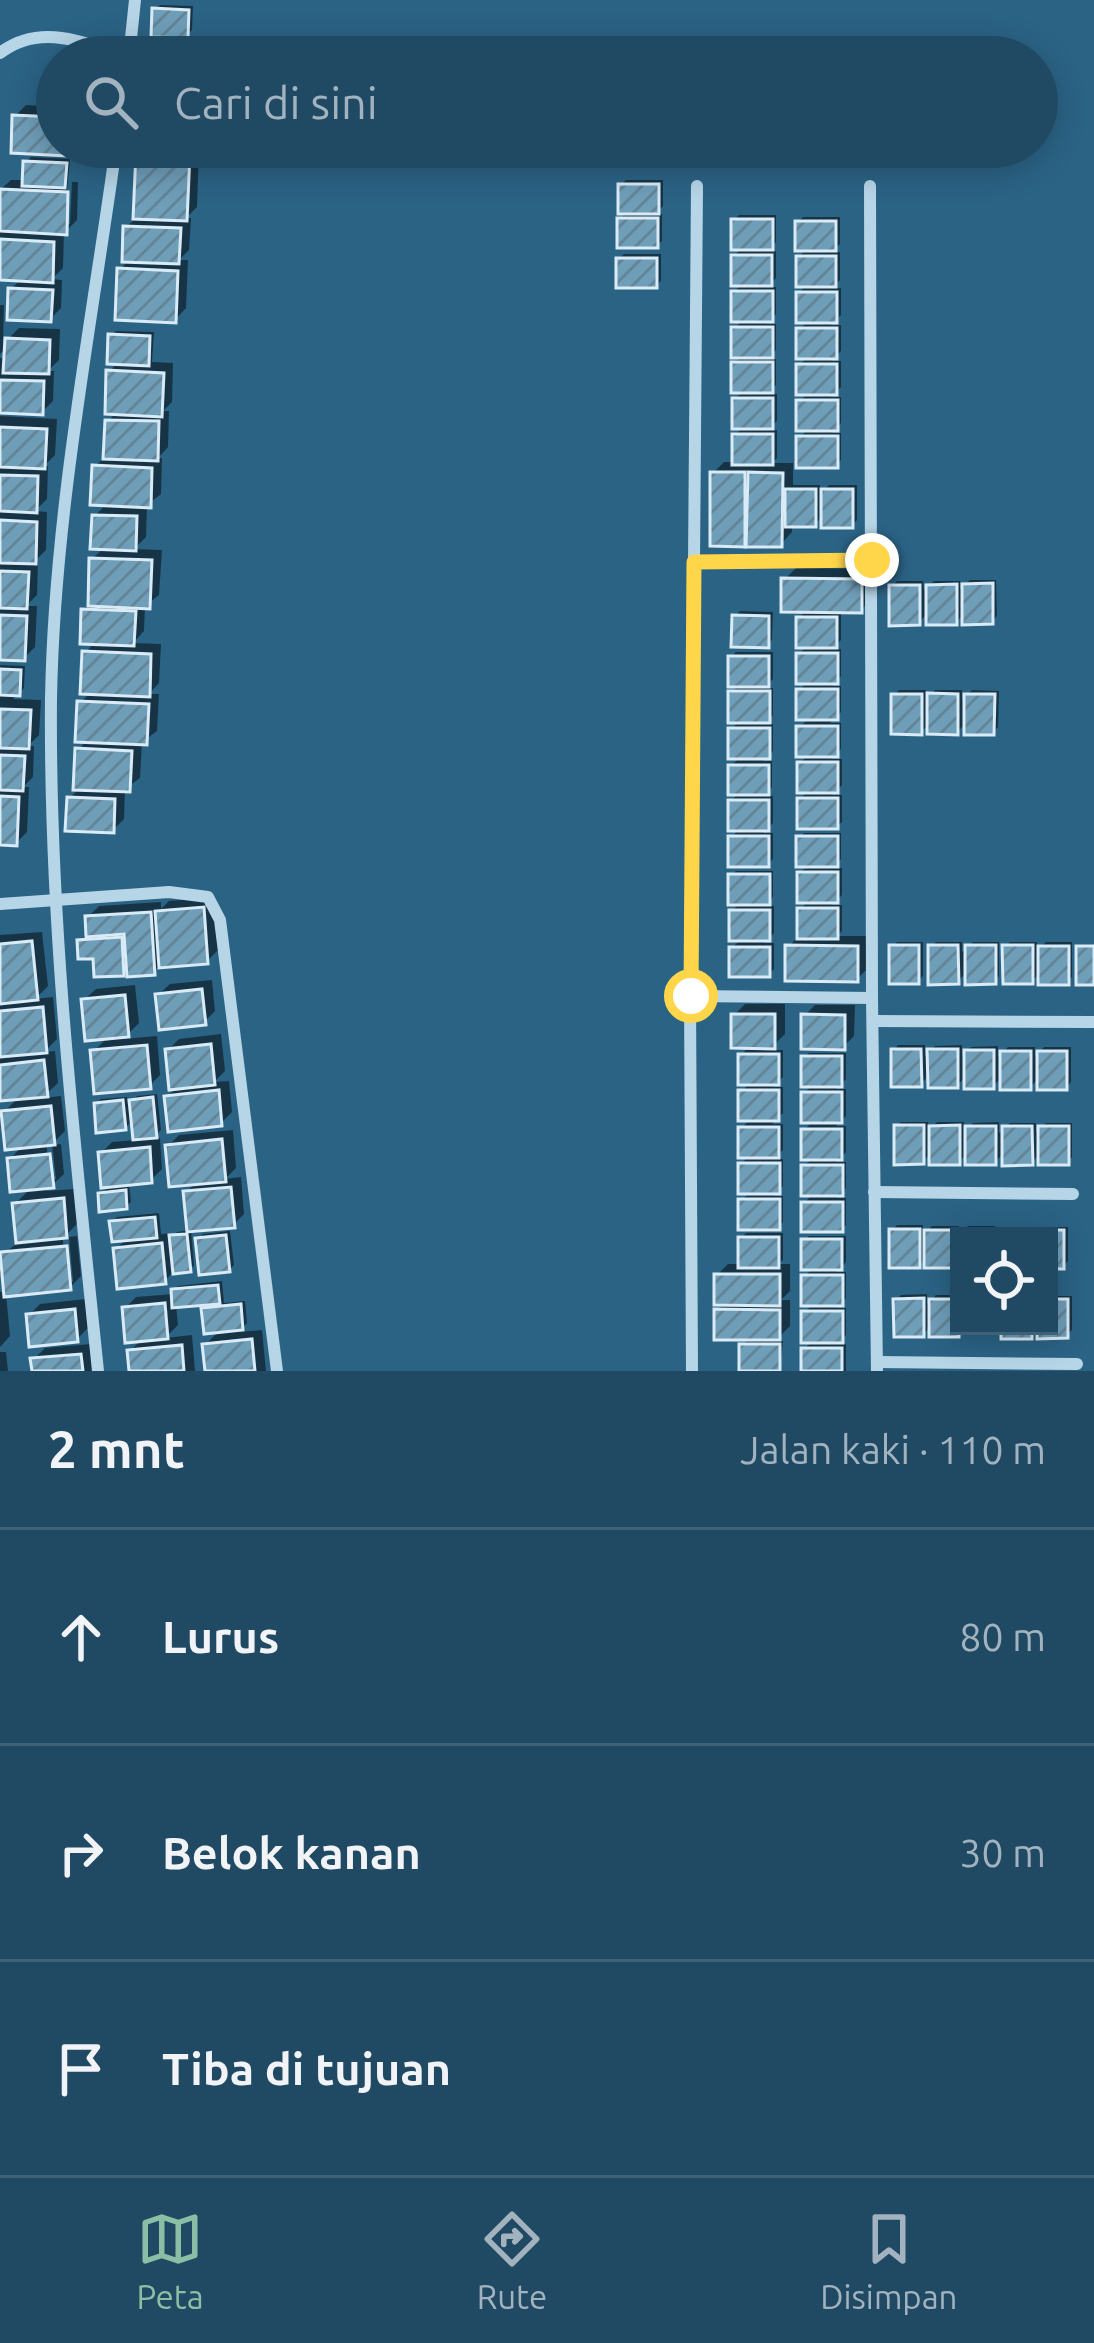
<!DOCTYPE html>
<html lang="id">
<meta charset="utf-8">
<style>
:root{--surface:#204a64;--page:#2d546d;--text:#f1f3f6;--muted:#a2b3bf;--line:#3d6278;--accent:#8abfa5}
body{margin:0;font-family:Ubuntu,sans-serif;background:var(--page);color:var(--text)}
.controls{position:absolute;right:36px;bottom:36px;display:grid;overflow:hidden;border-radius:0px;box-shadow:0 6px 30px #0003}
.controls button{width:108px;height:108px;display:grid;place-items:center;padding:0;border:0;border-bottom:3px solid var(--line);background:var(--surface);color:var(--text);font:60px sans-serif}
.stop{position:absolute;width:36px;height:36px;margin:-27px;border:9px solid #ffd54a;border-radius:50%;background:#fff}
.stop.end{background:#ffd54a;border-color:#fff;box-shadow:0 3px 12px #0008}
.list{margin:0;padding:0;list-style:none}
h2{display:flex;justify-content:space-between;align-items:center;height:156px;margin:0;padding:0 48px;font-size:51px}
h2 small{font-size:39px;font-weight:400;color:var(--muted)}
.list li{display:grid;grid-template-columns:78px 1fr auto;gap:36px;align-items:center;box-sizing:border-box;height:216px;padding:0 48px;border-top:3px solid var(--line)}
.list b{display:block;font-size:45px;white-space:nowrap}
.list em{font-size:39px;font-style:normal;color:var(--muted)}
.icon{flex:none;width:66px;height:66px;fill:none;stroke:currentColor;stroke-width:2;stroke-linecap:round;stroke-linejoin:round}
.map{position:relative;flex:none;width:1094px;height:1371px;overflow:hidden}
.search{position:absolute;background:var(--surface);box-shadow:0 6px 30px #0003;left:36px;right:36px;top:36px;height:132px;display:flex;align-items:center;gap:30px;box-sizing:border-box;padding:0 42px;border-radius:66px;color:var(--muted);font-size:45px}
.sheet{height:804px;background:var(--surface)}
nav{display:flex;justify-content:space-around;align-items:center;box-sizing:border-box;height:168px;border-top:3px solid var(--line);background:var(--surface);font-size:33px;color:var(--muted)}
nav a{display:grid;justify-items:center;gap:6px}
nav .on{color:var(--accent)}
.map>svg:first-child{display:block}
</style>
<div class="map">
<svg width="1094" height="1371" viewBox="0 0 1094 1371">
<defs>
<pattern id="building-hatch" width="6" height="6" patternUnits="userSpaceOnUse" patternTransform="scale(3)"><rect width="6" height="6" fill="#6f9eb9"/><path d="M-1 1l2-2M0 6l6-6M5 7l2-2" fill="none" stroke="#648598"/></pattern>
</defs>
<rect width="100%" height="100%" fill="#2b6385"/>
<g fill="#0007">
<path d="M160,5l33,1 -1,24 -5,5 -32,-25z"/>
<path d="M26,105l31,2v40h14l-6,6 -51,-2 1,-35z"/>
<path d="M144,147h55l-2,60 -11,11h5l-2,32 -10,10h9l-2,48 -11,12 -55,-51 10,-10 -4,-32 10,-9 2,-65z"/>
<path d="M31,157l39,2 -6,65h6l2,-42h6l-1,38 -13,13 -1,35 -11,11 10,1 -1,28 -11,11 -39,-30 11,-11h-22v-88l11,-10h14l1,-18z"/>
<path d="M626,180h37v26l-8,8h7v27l-5,4 -37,-26 8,-8 -7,-26z"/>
<path d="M739,215h37v27l-9,9h9v27l-9,9h9v27l-10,10h10v26l-8,9h8v26l-9,9h10v27l-10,9h10v28l-5,5h21v22h27v9l9,-9h28v35l-5,5 -28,-11 -9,10h-23v8l-11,12 -68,-1v-70l11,-11h11v-27l9,-9 -9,-27 9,-9 -10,-27 9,-8 -9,-26 10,-10 -10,-27 9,-9 -9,-27 9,-9 -9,-27z"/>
<path d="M803,217h37v27l-9,8h9v28l-9,8h10v27l-10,10h10v26l-10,10h10v26l-10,10h10v26l-9,10h9v27l-5,5 -37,-27 10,-10 -10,-26 10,-10 -10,-26 9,-10 -9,-26 10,-10 -10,-27 8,-9 -8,-27 8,-9 -9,-26z"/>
<path d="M624,254h37v27l-5,4 -37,-26z"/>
<path d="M0,305h4l-1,39 16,-16 41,1 -1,31 -11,11h6l-1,30 -11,11 -42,-2v-52h7v-11l-7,7z"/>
<path d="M116,331l38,1 -2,30 21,1 -1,39 -9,9h6l-1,36 -10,11h4l-1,36 -14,11 -1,32 -12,12 28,1 -3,45 -14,11 -1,25 -11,12 28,1 -2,39 -10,11h10l-2,37 -15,11 -2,36 -15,11 -1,30 -11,11 -43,-32 10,-11 -2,-37 10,-11 -8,-36 11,-11 -6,-39 11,-12 -12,-31 7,-6 1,-45 13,-12 -10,-31 12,-13 -12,-36 11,-12 2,-34 9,-9 -8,-40 10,-11 -8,-25z"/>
<path d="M0,416l57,3 -2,36 -11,11h4l-1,33 -12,12 12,1 -1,38 -12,12h4l-1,33 -11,11h11l-2,41 -11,11 -24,-1z"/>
<path d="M796,568l76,1v29l-11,12 -20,-1v31l-9,9h9v27l-9,10h9v26l-11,11h11v26l-9,10h10v26l-10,10h10v27l-5,4 -37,-27 9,-9 -9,-27 9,-9 -10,-26 11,-11 -11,-27 10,-9 -10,-27 9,-9 -9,-27 9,-9 -24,-29z"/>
<path d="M970,580h26l1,36 -5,5 -27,-8 -9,9 -27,-10 -10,10 -27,-36 5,-5h26l1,10 10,-10h26v8z"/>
<path d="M740,611l33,1 -1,28 -5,5 -32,-29z"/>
<path d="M736,652h37v27l-9,9h9v27l-9,9h9v27l-10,10h9v26l-9,9h10v27l-10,10h10v26l-5,5 -37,-26 9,-10 -9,-27 9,-9 -9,-26 10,-10 -10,-27 10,-9 -10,-27 9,-9 -9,-27z"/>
<path d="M0,665l25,1 -1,22 -11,11 28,1 -2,35 -11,11h6l-1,31 -10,10h6l-2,45 -11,11 -16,-1z"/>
<path d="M899,690h27v9l9,-9h27v10l10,-10 27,1 -1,36 -5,5 -26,-10 -10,10 -27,-9 -9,9 -27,-37z"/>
<path d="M804,833h37v26l-9,9h10v27l-10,10h10v26l-5,5h31v32l-11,11 -69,-32 12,-12v-25l9,-10 -9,-27 9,-9 -10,-26z"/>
<path d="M736,871h37v26l-9,9h10v27l-10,10h10v26l-5,5 -37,-26 10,-10 -10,-27 9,-9 -10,-27z"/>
<path d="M214,897l4,53 -11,11 -46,4 -8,7 -24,-6 -6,7 -43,-32 9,-9 -1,-15 11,-11 62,-4v7l8,-8z"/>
<path d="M42,932l6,54 -13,13 18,-2 4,42 -13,13 11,-1 3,32 -16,15 19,-2 4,35 -13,13 -6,-5 4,40h6l-4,-34 9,-1 3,30 -18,17 28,-2 3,35 -9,9 -6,-2 5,51h6l-4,-45 8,-1 4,40 -12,12 -63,6 4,42 -10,11v-55h6l-2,-22 -4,4v-18l19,-14 -4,-38 17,-17 -22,-28 13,-14 -19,-33 16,-16 -20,2v-163z"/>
<path d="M897,942h26v34l-5,5 -26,-34z"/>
<path d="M936,942h26v10l11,-10h26v34l-5,5 -26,-10 -10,10 -27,-34z"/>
<path d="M1010,942h27v9l9,-9h26v35l-5,5 -26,-10 -9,9 -27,-34z"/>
<path d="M212,980l3,31 -11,11 -46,-27 12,-11z"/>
<path d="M135,985l4,38 -16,16 34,-3 3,39 -11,11 -56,-34 16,-16 -25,-36 12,-11z"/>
<path d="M745,1004h40v30l-16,16h14v27l-10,10h10v26l-11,11h11v26l-9,9h9v27l-9,10h9v26l-4,5 -38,-26 10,-10 -10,-27 9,-9 -9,-26 10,-11 -10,-26 10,-10 -10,-27 10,-10 -17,-30z"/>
<path d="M815,1005h40l-1,31 -11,11 -39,-31z"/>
<path d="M221,1034l4,37 -11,11 15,-1 3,31 -11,11 -54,-26 11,-11 -10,-36 11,-11z"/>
<path d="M898,1045h27v11l10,-10 27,-1v11l9,-9 27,-1v11l10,-10h27v10l9,-10h27v35l-5,5 -26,-10 -10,10 -27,-11 -10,10 -26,-10 -10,9 -26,-11 -11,10 -26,-34z"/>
<path d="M809,1053h37v26l-10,10h10v27l-10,10h10v26l-10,10h10v26l-10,10h10v27l-4,4 -38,-26 10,-10 -10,-27 10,-9 -10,-27 10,-10 -10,-27 10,-9 -10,-27z"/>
<path d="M157,1094l4,36 -8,8h7l2,31 -11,11 -22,2 2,20 -5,4 -25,-12 10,-10 -10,-31 11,-11 24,-2 -2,-21 -9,9 -28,-24 4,-5 26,-2 1,8 9,-9z"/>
<path d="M901,1122h27v9l9,-9h27v10l9,-9 26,-1v11l11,-10h26v9l10,-9h26v34l-5,5 -26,-9 -9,9 -27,-10 -10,10 -27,-10 -9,10 -27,-10 -9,9 -26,-35z"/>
<path d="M233,1130l3,38 -11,11 16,-2 3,37 -11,11 -42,4 3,36 -4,5 -15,1 -11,10 -48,-32 11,-11 -15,-16 5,-5 42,-4 2,21 11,-1v4l5,-5 13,-2 -4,-38 11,-10 -29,-36 11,-11z"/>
<path d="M897,1225h26v10l9,-9h27v9l9,-9h27v10h-36v24l-5,5 -27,-9 -8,9 -27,-35z"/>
<path d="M1005,1227h26l1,9h-36z"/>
<path d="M1041,1227h27v34l-5,5h-14v-30h-17z"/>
<path d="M230,1231l4,34 -5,5 -31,-31 5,-5z"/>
<path d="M746,1233h37v27l-5,4h12v27l-9,9h9v26l-15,15h8l-3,30h-38v-25l8,-9 -33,-27 8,-8 -8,-27 11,-11h13v-26z"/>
<path d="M809,1236h37v26l-10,10h10v26l-9,10h9v27l-9,9h9v27h-42v-22l10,-9 -10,-27 10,-10 -10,-26 10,-10 -10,-26z"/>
<path d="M222,1281l2,22 21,-2 2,22 -9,9 24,-2 4,41h-58l-3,-26 15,-15 -13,1 -3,-28 -28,2 2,20 -13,13 27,-3 3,36h-63l-2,-20 13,-13 -18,-30 11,-11 38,-3 4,-8z"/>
<path d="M927,1294v10l9,-9h23v31h8l-9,8 -26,-9 -9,9 -27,-34 5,-5z"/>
<path d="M1049,1296h23v34l-5,5 -27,-8 -9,9 -27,-10h45z"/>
<path d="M86,1299l2,29 -11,11 -48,-24 11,-11z"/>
<path d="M968,1326h34l-8,8 -26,1z"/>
<path d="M91,1344l3,27h-59l-1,-12 11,-11z"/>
<path d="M0,1352h6l2,19h-8z"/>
</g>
<g fill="url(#building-hatch)" stroke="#d9ebf6" stroke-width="3">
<path d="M152,8l37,2 -1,28 -37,-1z"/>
<path d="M12,115l45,2v30h10v9l-56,-3z"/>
<path d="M136,152l54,2 -3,67 -54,-2z"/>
<path d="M23,161l44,2 -2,25 -43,-2z"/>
<rect x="618" y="184" width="41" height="30"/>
<path d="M0,189l68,3 -1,43 -67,-4z"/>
<rect x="617" y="218" width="41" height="30"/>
<rect x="731" y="219" width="42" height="31"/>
<rect x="795" y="221" width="41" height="30"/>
<path d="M123,226l58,2 -2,36 -57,-2z"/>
<path d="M0,239l54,3 -1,41 -53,-3z"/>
<rect x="731" y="255" width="41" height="31"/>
<rect x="796" y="256" width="40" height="31"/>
<rect x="616" y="258" width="41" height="30"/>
<path d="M117,268l61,3 -2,52 -61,-3z"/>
<path d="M8,288l45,2 -2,32 -44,-2z"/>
<rect x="731" y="291" width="42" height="31"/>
<rect x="796" y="292" width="41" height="31"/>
<rect x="731" y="327" width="42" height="31"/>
<rect x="796" y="328" width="41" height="31"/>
<path d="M108,334l42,2 -1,30 -42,-2z"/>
<path d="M5,338l45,2 -1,34 -46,-1z"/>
<rect x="731" y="362" width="42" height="31"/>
<rect x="796" y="364" width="41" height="31"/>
<path d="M106,370l58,3 -2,44 -57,-3z"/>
<path d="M0,380l44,1 -1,34 -43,-2z"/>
<rect x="732" y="398" width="41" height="31"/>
<rect x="796" y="400" width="42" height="31"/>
<path d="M105,420l54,1 -1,40 -55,-2z"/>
<path d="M0,427l47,2 -2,40 -45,-2z"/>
<rect x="732" y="434" width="41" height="31"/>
<rect x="796" y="436" width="42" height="32"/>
<path d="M92,465l60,3 -1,40 -61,-3z"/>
<path d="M710,472h35v75l-35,-1z"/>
<path d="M748,472l35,1 -1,74h-36z"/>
<path d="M0,475l38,1 -1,37 -37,-2z"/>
<rect x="785" y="489" width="31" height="38"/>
<rect x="821" y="489" width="32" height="39"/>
<path d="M92,515l45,1 -1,35 -46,-2z"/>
<path d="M0,520l37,2 -1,42 -36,-1z"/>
<path d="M89,558l63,2 -2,49 -62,-3z"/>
<path d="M0,571l29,1 -2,37 -27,-1z"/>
<path d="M781,578l81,1v34l-81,-1z"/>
<path d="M993,583v41l-31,1v-41z"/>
<path d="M957,584v41h-31v-40z"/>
<path d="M889,585h31v40l-31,1z"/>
<path d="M81,609l55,2 -2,35 -54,-2z"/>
<path d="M0,615l27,1 -2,45 -25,-1z"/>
<path d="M732,615l37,1v32l-38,-1z"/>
<rect x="796" y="617" width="41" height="31"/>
<path d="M82,651l69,3 -1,43 -70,-3z"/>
<rect x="796" y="653" width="42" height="31"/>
<rect x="728" y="656" width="41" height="31"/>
<path d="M0,669l21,1 -1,26 -20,-1z"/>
<rect x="796" y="689" width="42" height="31"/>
<rect x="728" y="691" width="42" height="32"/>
<path d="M927,693l31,1v41l-31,-1z"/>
<path d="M891,694h31v41l-31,-1z"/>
<path d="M964,694h31l-1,41h-30z"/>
<path d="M77,701l72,3 -2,41 -72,-3z"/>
<path d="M0,709l31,1 -2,39 -29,-1z"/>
<rect x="796" y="726" width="42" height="31"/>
<rect x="728" y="728" width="42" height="31"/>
<path d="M75,748l57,3 -2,41 -57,-2z"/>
<path d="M0,755l25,1 -2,35 -23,-1z"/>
<rect x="797" y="762" width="41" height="31"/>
<rect x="728" y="765" width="41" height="30"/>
<path d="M0,796l19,1 -2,49 -17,-1z"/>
<path d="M67,797l48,2 -1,34 -49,-2z"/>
<rect x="797" y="798" width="41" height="31"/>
<rect x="728" y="800" width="41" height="31"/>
<rect x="728" y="836" width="41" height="31"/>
<rect x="796" y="836" width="42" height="31"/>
<rect x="797" y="872" width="41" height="31"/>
<rect x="728" y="874" width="42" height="31"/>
<path d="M204,907l4,57 -49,4 -4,-57z"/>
<rect x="797" y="908" width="41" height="31"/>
<rect x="729" y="910" width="41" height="31"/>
<path d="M151,912l4,63 -28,2 -3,-43 -38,3 -1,-21z"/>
<path d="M122,937l2,39 -30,1 -1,-18h-15l-1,-19z"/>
<path d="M32,941l6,59 -38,4v-60z"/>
<path d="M785,945l73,1v36l-73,-1z"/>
<rect x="889" y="945" width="30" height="39"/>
<path d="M928,945h30l1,39 -31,1z"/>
<path d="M965,945h31v39l-31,1z"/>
<path d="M1002,945h31v39h-30z"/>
<rect x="1038" y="946" width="31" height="39"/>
<rect x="1076" y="946" width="18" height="39"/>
<rect x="729" y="947" width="41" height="30"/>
<path d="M202,989l4,36 -47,5 -4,-36z"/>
<path d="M125,995l4,42 -44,4 -4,-42z"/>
<path d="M43,1007l4,46 -47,4v-46z"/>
<path d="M731,1014h44v35l-44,-1z"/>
<path d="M801,1014l44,1v35l-44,-1z"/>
<path d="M211,1044l4,41 -46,5 -4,-41z"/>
<path d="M147,1045l4,44 -57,5 -4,-44z"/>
<path d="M891,1049h30l1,38h-31z"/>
<path d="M927,1049h31v39h-30z"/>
<rect x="964" y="1050" width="30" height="39"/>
<rect x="1000" y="1051" width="31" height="39"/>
<rect x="1037" y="1051" width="30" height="39"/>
<rect x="738" y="1054" width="41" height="31"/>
<rect x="801" y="1056" width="41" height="31"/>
<path d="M44,1060l4,37 -48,4v-36z"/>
<path d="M219,1090l3,36 -54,6 -4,-36z"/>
<rect x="738" y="1090" width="41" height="31"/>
<rect x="801" y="1092" width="41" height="31"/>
<path d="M153,1097l4,41 -24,2 -4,-40z"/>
<path d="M123,1100l3,30 -30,3 -2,-30z"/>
<path d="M51,1106l4,39 -50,5 -4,-39z"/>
<path d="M894,1125h30v39l-30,1z"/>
<path d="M960,1125v40h-31v-39z"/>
<rect x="965" y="1126" width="31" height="39"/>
<path d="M1002,1126h30l1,39 -31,1z"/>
<rect x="1038" y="1126" width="31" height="39"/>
<rect x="738" y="1127" width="41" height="31"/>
<rect x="801" y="1129" width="41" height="31"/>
<path d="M222,1139l4,43 -57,5 -4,-42z"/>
<path d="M150,1147l2,36 -51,5 -3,-36z"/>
<path d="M50,1154l4,34 -44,4 -3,-34z"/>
<rect x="738" y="1163" width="42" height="31"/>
<rect x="801" y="1165" width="42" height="31"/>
<path d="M231,1187l4,41 -48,4 -4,-41z"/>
<path d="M126,1190l1,19 -28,3 -1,-19z"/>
<path d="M64,1198l3,40 -51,5 -4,-40z"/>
<rect x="738" y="1199" width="42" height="31"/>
<rect x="801" y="1202" width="42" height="30"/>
<path d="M155,1217l2,21 -45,4 -3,-21z"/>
<rect x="889" y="1229" width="31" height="39"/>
<rect x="924" y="1230" width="31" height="38"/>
<path d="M1034,1230h30v39h-15v-33h-15z"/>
<path d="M187,1234l4,38 -18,2 -4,-39z"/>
<path d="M226,1235l4,37 -31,3 -4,-37z"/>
<rect x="738" y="1237" width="41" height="31"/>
<rect x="801" y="1239" width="41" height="31"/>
<path d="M162,1243l4,41 -49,5 -4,-41z"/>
<path d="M67,1246l4,44 -67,7 -4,-45z"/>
<path d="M714,1274h66v32l-66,-1z"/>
<rect x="801" y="1275" width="42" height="31"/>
<path d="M218,1285l2,19 -48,4 -1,-19z"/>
<path d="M924,1298v39h-30l-1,-38z"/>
<rect x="929" y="1299" width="30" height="38"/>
<path d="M1049,1299h19v39l-31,1v-13h12z"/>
<path d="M165,1303l3,36 -43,4 -3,-36z"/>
<path d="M241,1304l2,26 -39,4 -3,-26z"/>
<path d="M75,1309l3,33 -49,5 -3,-33z"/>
<path d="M714,1309l66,1v30h-66z"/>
<rect x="801" y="1311" width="42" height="32"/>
<rect x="1001" y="1326" width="31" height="13"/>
<path d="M252,1339l3,32h-50l-3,-27z"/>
<rect x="739" y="1344" width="41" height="27"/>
<path d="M182,1345l2,26h-55l-2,-21z"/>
<rect x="801" y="1348" width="41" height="23"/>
<path d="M81,1354l2,17h-51l-2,-13z"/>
</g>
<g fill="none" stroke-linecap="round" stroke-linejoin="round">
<g stroke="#b6d5e7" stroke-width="12">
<path d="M0,53c41,-31 84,-10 128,4"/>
<path d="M129,57l6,-57"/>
<path d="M870,186l2,812"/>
<path d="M694,562l3,-376"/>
<path d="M0,904l169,-12 39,5 12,23 57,451"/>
<path d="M690,996l4,-434 177,-2"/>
<path d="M873,1021l221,1"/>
<path d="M874,1192l199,2"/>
<path d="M877,1362l200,2"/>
<path d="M98,1371c-23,-224 -49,-447 -47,-672 3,-183 40,-371 65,-552"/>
<path d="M692,1371l-2,-375 182,2 5,373"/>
</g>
</g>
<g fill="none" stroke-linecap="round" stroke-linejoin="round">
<path stroke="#ffd54a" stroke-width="15" d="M691,996l3,-434 178,-2"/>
</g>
</svg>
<div class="controls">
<button><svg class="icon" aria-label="locate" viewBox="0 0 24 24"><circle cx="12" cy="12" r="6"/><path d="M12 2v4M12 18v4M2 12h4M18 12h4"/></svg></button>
</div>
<div class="stop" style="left:691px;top:996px"></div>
<div class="stop end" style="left:872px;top:560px"></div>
<div class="search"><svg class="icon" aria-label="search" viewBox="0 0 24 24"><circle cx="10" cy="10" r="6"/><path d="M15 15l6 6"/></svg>Cari di sini</div>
</div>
<section class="sheet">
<h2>2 mnt<small>Jalan kaki · 110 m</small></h2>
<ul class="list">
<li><svg class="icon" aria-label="ahead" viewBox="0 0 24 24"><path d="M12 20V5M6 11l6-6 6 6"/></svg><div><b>Lurus</b></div><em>80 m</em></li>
<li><svg class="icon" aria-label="right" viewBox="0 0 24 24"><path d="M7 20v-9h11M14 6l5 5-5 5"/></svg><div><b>Belok kanan</b></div><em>30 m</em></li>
<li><svg class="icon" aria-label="arrive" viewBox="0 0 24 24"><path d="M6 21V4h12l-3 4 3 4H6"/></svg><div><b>Tiba di tujuan</b></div></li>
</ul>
</section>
<nav>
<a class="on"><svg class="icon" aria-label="map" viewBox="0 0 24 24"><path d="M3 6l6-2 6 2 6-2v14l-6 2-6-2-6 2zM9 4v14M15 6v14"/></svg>Peta</a>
<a><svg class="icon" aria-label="directions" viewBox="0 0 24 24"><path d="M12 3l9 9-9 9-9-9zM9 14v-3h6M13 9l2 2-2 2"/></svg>Rute</a>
<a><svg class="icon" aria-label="saved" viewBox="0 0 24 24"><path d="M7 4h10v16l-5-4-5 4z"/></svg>Disimpan</a>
</nav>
